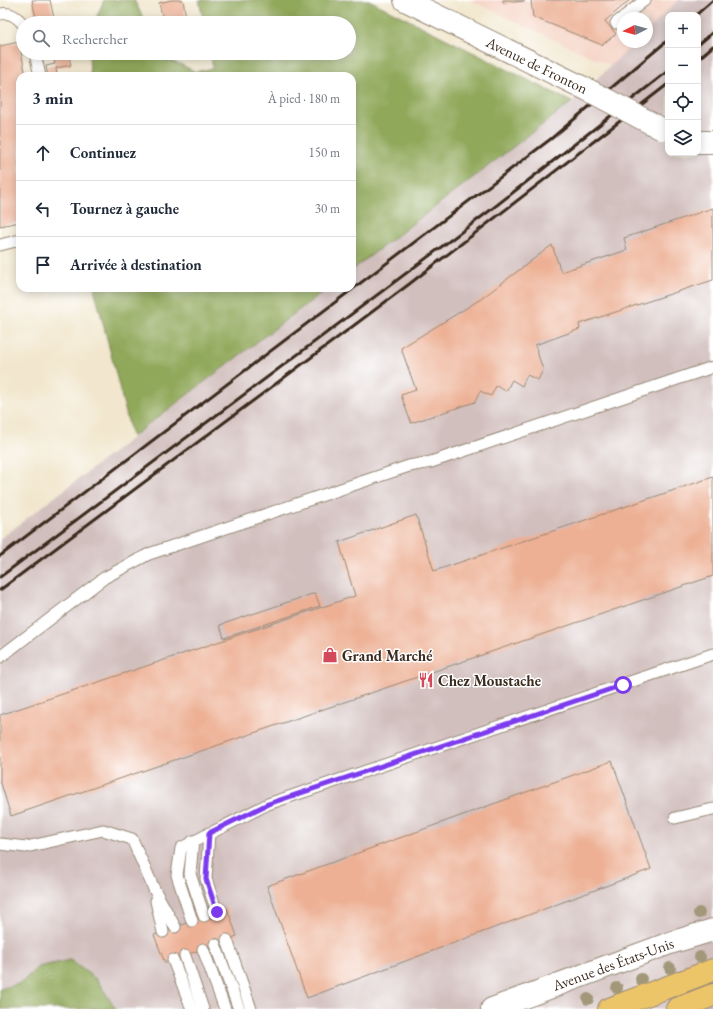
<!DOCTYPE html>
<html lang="fr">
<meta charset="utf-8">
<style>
:root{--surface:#fff;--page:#f2f2f3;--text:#1f2937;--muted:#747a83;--line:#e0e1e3}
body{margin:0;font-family:"EB Garamond",serif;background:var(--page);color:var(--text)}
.controls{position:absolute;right:12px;top:12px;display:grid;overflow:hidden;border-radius:8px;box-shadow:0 2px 10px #0003}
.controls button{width:36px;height:36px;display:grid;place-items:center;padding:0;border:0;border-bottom:1px solid var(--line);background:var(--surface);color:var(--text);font:20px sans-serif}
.compass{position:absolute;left:617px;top:12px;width:36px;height:36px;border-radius:50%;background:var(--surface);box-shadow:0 2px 10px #0003;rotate:264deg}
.stop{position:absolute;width:12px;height:12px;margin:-9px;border:3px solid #7c3aed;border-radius:50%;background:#fff}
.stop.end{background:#7c3aed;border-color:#fff;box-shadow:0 1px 4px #0008}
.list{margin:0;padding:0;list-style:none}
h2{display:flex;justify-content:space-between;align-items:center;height:52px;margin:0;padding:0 16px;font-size:17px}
h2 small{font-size:13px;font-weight:400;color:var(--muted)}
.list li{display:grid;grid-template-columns:26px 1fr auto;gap:12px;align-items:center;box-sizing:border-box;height:56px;padding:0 16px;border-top:1px solid var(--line)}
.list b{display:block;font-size:15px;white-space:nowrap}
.list em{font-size:13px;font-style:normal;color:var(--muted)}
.icon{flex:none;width:22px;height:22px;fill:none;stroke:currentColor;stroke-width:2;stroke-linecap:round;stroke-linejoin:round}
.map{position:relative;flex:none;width:713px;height:1009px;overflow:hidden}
.search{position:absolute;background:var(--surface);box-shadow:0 2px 10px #0003;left:16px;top:16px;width:340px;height:44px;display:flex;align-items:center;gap:10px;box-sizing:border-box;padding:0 14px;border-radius:22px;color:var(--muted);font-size:15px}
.panel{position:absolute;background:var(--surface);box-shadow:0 2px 10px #0003;left:16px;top:72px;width:340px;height:220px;border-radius:12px}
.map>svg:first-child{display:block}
</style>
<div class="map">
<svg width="713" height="1009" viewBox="0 0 713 1009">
<rect width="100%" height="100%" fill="#fff"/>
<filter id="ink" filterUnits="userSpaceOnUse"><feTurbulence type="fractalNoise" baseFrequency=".025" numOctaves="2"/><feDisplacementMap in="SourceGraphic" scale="8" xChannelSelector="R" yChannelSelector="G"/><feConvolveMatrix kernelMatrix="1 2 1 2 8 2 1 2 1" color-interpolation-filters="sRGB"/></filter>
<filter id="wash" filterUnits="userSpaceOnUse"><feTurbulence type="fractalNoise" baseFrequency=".012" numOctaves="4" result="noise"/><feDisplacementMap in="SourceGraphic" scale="16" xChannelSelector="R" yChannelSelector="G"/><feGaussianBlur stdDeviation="0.9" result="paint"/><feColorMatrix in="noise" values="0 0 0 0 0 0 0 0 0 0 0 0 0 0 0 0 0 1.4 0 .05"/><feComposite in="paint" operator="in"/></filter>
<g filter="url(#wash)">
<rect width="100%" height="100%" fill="#f2e7ce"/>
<path fill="#f5d2c2" d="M469,0h209l-31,31v-13h-24v24h13l-25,24z"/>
<path fill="#d1bfbd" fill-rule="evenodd" d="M678,0h35v1009h-713v-470l328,-251h24v-18l220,-168 64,-60h11v-11zM668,15h30v138h-30z"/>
<g fill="#90a85a" stroke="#66693c">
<path d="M104,0h30l12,23h-52z"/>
<path d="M199,0h170l203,102 -220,168v-194h-262l-1,-23h71l3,6 17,5 16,8 17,-4 -3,-15h139v-30h-145z"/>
<path d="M94,288h234l-196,149z"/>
<path d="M70,960l27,20 19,29h-116v-20l21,-6 17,-16z"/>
</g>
<g id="blocks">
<g fill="#edb094">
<path d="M32,0h18l5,23h-18z"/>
<path d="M171,0h12l4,23h-23l-5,-20z"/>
<path d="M503,0h22v1l-22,2z"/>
<path d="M531,0h99l-25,21 11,13 -14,11 -69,-28z"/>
<path d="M19,42l7,34h-6v146l-20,4v-180z"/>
<path d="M53,53h15l3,12 -15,3 1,8h-9l-2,-10 9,-2z"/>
<path d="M713,208v72l-134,44 1,5 -45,16 8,25 -5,10 -11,-5 -5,11 -10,-6 -6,11 -10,-5 -5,10 -11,-5 -5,11 -64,21 -10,-28 15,-5 -15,-42 80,-49 71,-54 9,27 66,-22 -3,-12z"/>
<path d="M713,477v99l-702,240 -11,-36v-65l355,-119 -16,-54 77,-27 18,56z"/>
<path d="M315,593l5,13 -96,32 -4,-13z"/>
<path d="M612,761l39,108 -344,129 -40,-112z"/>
<path d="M227,908l10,28 -72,27 -11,-28z"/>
</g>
</g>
</g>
<g filter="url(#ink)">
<use href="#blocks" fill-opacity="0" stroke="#968876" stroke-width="1"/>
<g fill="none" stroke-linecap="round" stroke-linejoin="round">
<defs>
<g id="service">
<path d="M0,14c10,-2 16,2 23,10"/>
<path d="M616,23l29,-23"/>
<path d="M35,53l5,23"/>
<path d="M0,245l20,-5"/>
<path d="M0,657l104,-79 45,-24 260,-88 22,-4 282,-95"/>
<path d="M675,818l38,-9"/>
<path d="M209,833l-3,46 11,33"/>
<path d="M193,841l-3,33 14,42"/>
<path d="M0,844l26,3 77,-17 29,9 22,50 21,38"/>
<path d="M156,901l7,31"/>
<path d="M192,921l-15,-46 4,-27 87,-44 445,-150"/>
<path d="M227,940l24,69"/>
<path d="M215,944l24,65"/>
<path d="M203,949l22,60"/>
<path d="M185,956l18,53"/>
<path d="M173,960l19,49"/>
</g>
<path id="minor" d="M492,1009l178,-66 43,-13"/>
<g id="tertiary">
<path d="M405,0l185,91"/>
<path d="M698,142h15"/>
</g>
<g id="primary">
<path d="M609,1009l104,-39"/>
<path d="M677,1009l36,-14"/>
</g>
</defs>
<use href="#service" stroke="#968876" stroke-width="13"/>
<use href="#minor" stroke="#968876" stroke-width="24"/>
<use href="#tertiary" stroke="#968876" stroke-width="24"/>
<use href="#primary" stroke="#968876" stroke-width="24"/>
<use href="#service" stroke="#fff" stroke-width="11"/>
<use href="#minor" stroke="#fff" stroke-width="22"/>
<use href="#tertiary" stroke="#fff" stroke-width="22"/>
<use href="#primary" stroke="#edc569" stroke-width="22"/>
<g stroke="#3b2a1e" stroke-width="3">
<path d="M696,15l17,-15"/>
<path d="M698,45l15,-13"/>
<path d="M698,59l15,-13"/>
<path d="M0,556l552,-418 116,-98"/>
<path d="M0,577l488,-365 180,-141"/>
<path d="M0,590l408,-305 260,-201"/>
</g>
<defs>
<path id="tertiary-bridge" d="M590,91l72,38"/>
</defs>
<use href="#tertiary-bridge" stroke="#968876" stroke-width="24" stroke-linecap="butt"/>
<use href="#tertiary-bridge" stroke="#fff" stroke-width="22"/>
</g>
<g fill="#a29879">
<circle cx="699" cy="913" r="6"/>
<circle cx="700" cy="957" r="6"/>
<circle cx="670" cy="968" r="6"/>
<circle cx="641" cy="979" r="6"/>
<circle cx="617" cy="988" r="6"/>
<circle cx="588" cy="999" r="6"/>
</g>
</g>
<g fill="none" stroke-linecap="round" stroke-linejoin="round" filter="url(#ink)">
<path stroke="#7c3aed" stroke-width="5" d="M217,912l-11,-33 3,-46 59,-29 355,-119"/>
</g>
<defs>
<symbol id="shop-bare" viewBox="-9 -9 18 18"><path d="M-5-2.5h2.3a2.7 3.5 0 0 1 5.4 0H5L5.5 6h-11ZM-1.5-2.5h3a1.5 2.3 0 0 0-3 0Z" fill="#d1495b" stroke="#fff" stroke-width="2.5" paint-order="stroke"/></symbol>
<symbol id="restaurant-bare" viewBox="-9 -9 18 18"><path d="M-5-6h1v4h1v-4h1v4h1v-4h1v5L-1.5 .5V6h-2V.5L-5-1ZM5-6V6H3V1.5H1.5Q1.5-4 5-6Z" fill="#d1495b" stroke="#fff" stroke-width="2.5" paint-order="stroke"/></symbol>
</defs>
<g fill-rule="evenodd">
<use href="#shop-bare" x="319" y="644" width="22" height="22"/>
<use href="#restaurant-bare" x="415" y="669" width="22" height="22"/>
</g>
<g text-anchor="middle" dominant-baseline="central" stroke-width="3" stroke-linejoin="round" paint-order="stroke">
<g font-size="15" fill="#3b2a1e" stroke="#fff">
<text transform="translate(537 65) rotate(26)">Avenue de Fronton</text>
<text transform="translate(613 964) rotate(-20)">Avenue des États-Unis</text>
</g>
<g font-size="15" font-weight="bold" fill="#3b2a1e" stroke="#fff" text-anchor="start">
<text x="342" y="655">Grand Marché</text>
<text x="438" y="680">Chez Moustache</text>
</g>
</g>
</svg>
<div class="controls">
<button>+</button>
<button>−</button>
<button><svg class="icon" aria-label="locate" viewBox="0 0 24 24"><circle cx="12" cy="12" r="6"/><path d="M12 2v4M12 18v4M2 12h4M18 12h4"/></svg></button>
<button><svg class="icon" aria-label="layers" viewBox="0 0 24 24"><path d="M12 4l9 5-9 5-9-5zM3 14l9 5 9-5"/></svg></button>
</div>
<svg class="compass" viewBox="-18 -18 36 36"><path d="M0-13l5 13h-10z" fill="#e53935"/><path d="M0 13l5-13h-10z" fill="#747a83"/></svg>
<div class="stop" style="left:623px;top:685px"></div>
<div class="stop end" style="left:217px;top:912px"></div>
<div class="search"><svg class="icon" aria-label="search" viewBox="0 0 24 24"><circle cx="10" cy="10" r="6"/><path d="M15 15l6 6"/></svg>Rechercher</div>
<section class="panel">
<h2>3 min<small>À pied · 180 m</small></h2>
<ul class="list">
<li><svg class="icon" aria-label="ahead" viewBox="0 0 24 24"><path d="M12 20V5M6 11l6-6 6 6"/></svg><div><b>Continuez</b></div><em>150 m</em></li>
<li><svg class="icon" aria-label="left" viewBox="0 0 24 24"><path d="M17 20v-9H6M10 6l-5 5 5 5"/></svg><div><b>Tournez à gauche</b></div><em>30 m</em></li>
<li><svg class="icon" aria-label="arrive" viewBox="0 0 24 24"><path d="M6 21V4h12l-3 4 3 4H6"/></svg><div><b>Arrivée à destination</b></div></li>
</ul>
</section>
</div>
